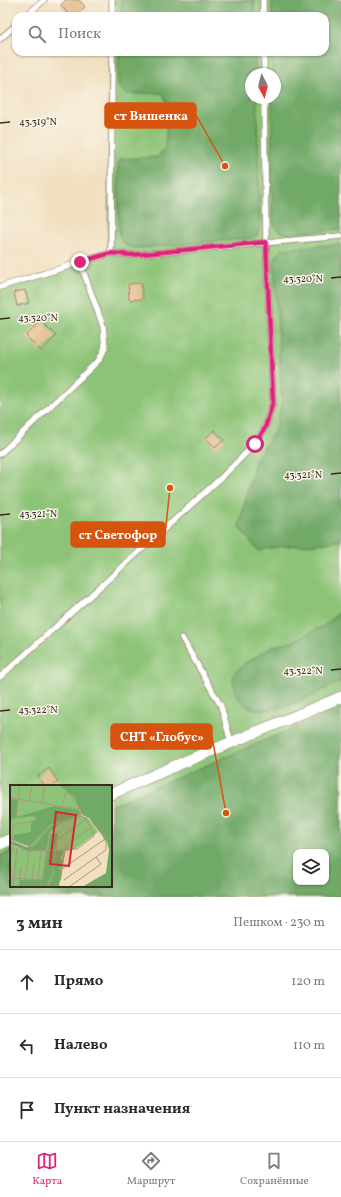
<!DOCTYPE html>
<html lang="ru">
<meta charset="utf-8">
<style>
:root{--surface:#fff;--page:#f2f2f3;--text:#2b2b33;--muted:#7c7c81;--line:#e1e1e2;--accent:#db2777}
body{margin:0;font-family:Vollkorn,serif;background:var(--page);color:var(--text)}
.controls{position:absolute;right:12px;bottom:12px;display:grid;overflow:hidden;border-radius:8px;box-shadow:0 1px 3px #0004}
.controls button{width:36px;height:36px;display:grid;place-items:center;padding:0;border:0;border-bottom:1px solid var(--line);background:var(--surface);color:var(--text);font:20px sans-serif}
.compass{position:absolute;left:245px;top:68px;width:36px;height:36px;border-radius:50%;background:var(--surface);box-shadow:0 1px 3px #0004;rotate:173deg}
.stop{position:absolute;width:12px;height:12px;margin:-9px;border:3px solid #db2777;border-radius:50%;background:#fff}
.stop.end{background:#db2777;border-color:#fff;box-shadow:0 1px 4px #0008}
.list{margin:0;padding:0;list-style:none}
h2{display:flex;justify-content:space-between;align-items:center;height:52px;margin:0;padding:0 16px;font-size:17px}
h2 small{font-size:13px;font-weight:400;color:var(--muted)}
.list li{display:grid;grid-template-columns:26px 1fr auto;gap:12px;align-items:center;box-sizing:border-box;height:64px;padding:0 16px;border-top:1px solid var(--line)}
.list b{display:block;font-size:15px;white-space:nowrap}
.list em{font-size:13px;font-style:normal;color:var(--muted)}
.icon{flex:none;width:22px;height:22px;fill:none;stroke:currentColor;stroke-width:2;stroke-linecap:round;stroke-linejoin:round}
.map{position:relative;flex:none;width:341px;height:897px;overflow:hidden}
.search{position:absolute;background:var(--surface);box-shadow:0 1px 3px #0004;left:12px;right:12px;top:12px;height:44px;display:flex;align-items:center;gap:10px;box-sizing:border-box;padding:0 14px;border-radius:12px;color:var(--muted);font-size:15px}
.sheet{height:244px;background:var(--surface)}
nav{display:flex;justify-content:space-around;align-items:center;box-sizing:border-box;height:56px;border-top:1px solid var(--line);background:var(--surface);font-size:11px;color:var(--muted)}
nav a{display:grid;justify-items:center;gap:2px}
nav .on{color:var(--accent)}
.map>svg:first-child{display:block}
</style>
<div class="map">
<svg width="341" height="897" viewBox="0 0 341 897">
<rect width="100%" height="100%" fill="#fbf7ec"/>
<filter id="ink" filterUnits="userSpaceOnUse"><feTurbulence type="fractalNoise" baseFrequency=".025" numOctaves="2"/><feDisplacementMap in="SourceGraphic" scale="8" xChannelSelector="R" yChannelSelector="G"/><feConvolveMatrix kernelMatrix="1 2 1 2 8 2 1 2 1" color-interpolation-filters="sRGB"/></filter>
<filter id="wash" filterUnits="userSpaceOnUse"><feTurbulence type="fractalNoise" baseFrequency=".012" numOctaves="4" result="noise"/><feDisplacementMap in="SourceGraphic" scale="16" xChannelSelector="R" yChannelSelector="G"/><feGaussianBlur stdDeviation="0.9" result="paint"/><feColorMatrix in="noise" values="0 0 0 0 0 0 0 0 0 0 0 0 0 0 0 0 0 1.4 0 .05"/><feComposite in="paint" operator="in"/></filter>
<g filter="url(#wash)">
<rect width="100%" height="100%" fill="#f1dfc0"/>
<path fill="#8cc376" stroke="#64764a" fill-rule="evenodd" d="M111,0h230v897h-341v-609l108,-33 2,-203h215v-36h-214zM251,74h24v24h-24zM11,786h100v100h-100zM296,852h30v30h-30z"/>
<g fill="#71a967" stroke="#566a42" fill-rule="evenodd">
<path d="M122,0h132v16h-133z"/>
<path d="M272,0h69v229l-53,5c-12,-2 -14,-7 -16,-18v-118h3v-24h-3v-22h53v-36h-53z"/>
<path d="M119,52h136l1,22h-5v24h6l3,130 -3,7 -5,3 -112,10c-12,-1 -18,-2 -21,-14l-1,-69 2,-6 38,-2 7,-9 3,-44 -6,-11 -36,1 -8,-8z"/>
<path d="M341,244v296c-27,7 -57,3 -83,11l-19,-24 16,-66 20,-31 7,-28 -8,-140 4,-8 4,-5z"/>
<path d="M341,611v70c-31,16 -106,59 -108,-6l12,-12 29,-17 18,-4 33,-17z"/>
<path d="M341,708v189h-341v-41l11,-5v35h100v-80zM296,852h30v30h-30z"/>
</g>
<g id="blocks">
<g fill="#e3ba86">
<path d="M66,0h13l6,7 -10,9h-5l-9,-11z"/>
<path d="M141,283l2,16 -14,1 -1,-16z"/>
<path d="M25,290l4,13 -12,3 -3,-14z"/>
<path d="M41,321l15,15 -15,15 -15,-15z"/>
<path d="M214,430l10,10 -9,8 -9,-10z"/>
<path d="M49,768l9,14 -5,4h-8l-7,-10z"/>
</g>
</g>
</g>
<g filter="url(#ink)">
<use href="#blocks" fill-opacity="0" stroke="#96846f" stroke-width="1"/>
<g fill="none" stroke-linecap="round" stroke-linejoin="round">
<defs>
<g id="lane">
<path d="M263,0v16"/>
<path d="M26,16l18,-16"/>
<path d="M112,16v-16"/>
<path d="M0,39l16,-14"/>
<path d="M264,52v22"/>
<path d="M111,253l1,-201"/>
<path d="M0,287l111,-34 21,2 209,-19"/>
<path d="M0,454l99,-94 6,-12 -2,-22 -23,-64"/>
<path d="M182,638l39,68 10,36"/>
<path d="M0,677l222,-200 33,-33 10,-16 8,-26 -7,-160 -2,-144"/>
</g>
<g id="street">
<path d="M111,794l73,-32 157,-65"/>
<path d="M0,844l11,-5"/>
</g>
</defs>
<use href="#lane" stroke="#96846f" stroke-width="7"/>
<use href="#street" stroke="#96846f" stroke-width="12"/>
<use href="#lane" stroke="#fff" stroke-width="5.5"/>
<use href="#street" stroke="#fff" stroke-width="11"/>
</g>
</g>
<g fill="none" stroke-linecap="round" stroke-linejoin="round" filter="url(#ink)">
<path stroke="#db2777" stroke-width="5" d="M80,262l31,-9 21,2 134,-13 7,160 -8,26 -10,16"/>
</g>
<path fill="none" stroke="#3b2a1e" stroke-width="1.5" d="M0,123l10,-1M331,278l10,-1M0,319l10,-1M331,474l10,-1M0,515l10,-1M331,670l10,-1M0,711l10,-1"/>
<g transform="translate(10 785)">
<rect width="102" height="102" fill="#f1dfc0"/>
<path d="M0,0h52l16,17 3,14 6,2 11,14 -23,17 -10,2 -4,29h-12l14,7h-53v-42l12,4 8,-2 -20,-8z" fill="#8cc376"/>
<path d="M50,0h52v102h-30l24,-14 3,-23 -2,-8 -18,-24 -7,-3 -7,-17zM0,14l7,1v17l37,-11 25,4 1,5 -30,10 -20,21 -16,-6v-5l17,-3v-9l6,-4 -4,-3 -23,3zM50,39l-10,8 -4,18 -18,1 -18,-7v-4l17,7 7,-1 17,-20zM48,48l-3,16 -7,1 2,-16zM37,66h8l-3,25 -6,11h-27l1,-7h23zM46,66h8l-4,8 3,1 -1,7 -4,1 4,3 -2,11 -3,5h-9l4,-8z" fill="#71a967"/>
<path fill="none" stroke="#a8977f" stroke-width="1" d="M49,0l14,12 7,12 1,7M0,13l70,11M19,17l3,-17M32,18l3,-18M52,20l4,-13M6,32l4,-32M0,54l21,8 19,-21 31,-10 7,3 15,16 9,3M3,56v-16l24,-5M0,59l19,7 48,-2 17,-13 -3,-9 -6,-7 1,-3M57,66l-1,-6 25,-18M0,74l3,-13M52,84l43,-30M0,93l32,2 7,-47M15,95l4,-29M54,95l42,-30v-8l-3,-6M22,96l2,-17M28,96l3,-31M3,102l4,-39M9,102l2,-20M37,102l6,-11 4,-36 28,-20M48,102l7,-36M59,102l32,-23 -5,-7"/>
<path fill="#d62828" fill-opacity="0.15" stroke="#d62828" stroke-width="2" d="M46,27l20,3 -7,51 -19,-2z"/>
<rect width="102" height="102" fill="none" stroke="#3b2a1e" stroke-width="2"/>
</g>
<g font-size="10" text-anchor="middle" fill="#3b2a1e" stroke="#fbf7ec" stroke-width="3" stroke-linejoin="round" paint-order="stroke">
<text x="38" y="125">43.319°N</text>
<text x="303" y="282">43.320°N</text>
<text x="38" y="321">43.320°N</text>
<text x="303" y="478">43.321°N</text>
<text x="38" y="517">43.321°N</text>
<text x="303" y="674">43.322°N</text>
<text x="38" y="713">43.322°N</text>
</g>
<path fill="none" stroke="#d7540e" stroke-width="1.5" d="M225 166L196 115M170 488L165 535M226 813L212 737"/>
<g fill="#d7540e" stroke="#fbf7ec" stroke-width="1.5">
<circle cx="225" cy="166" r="4"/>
<circle cx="170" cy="488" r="4"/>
<circle cx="226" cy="813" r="4"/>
</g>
<g fill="#d7540e" stroke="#d7540e" stroke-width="1.5">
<rect x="105" y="103" width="91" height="25" rx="4"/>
<rect x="71" y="522" width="94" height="25" rx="4"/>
<rect x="111" y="724" width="101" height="25" rx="4"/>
</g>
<g font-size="13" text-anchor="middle" font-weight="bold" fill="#fff">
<text x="151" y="120">ст Вишенка</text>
<text x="118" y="539">ст Светофор</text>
<text x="162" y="741">СНТ «Глобус»</text>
</g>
</svg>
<div class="controls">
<button><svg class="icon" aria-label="layers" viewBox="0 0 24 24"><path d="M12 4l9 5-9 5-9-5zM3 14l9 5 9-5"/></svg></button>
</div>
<svg class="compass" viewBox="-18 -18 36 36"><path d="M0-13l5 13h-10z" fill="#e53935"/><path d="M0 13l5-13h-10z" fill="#7c7c81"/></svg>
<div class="stop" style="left:255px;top:444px"></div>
<div class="stop end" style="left:80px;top:262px"></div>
<div class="search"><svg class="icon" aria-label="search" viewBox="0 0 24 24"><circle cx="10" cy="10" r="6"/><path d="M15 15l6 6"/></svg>Поиск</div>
</div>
<section class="sheet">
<h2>3 мин<small>Пешком · 230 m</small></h2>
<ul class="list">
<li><svg class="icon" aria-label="ahead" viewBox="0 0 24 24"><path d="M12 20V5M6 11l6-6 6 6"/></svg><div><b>Прямо</b></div><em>120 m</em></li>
<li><svg class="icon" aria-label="left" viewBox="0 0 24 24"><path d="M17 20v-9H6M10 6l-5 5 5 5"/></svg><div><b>Налево</b></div><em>110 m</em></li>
<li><svg class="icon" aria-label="arrive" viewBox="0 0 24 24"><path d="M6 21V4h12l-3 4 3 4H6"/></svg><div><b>Пункт назначения</b></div></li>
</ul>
</section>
<nav>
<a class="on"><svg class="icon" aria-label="map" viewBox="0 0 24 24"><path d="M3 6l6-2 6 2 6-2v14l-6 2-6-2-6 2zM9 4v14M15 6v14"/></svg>Карта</a>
<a><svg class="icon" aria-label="directions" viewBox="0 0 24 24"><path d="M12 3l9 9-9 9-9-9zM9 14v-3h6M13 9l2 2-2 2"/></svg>Маршрут</a>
<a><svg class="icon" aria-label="saved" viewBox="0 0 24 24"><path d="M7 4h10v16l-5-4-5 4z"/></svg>Сохранённые</a>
</nav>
